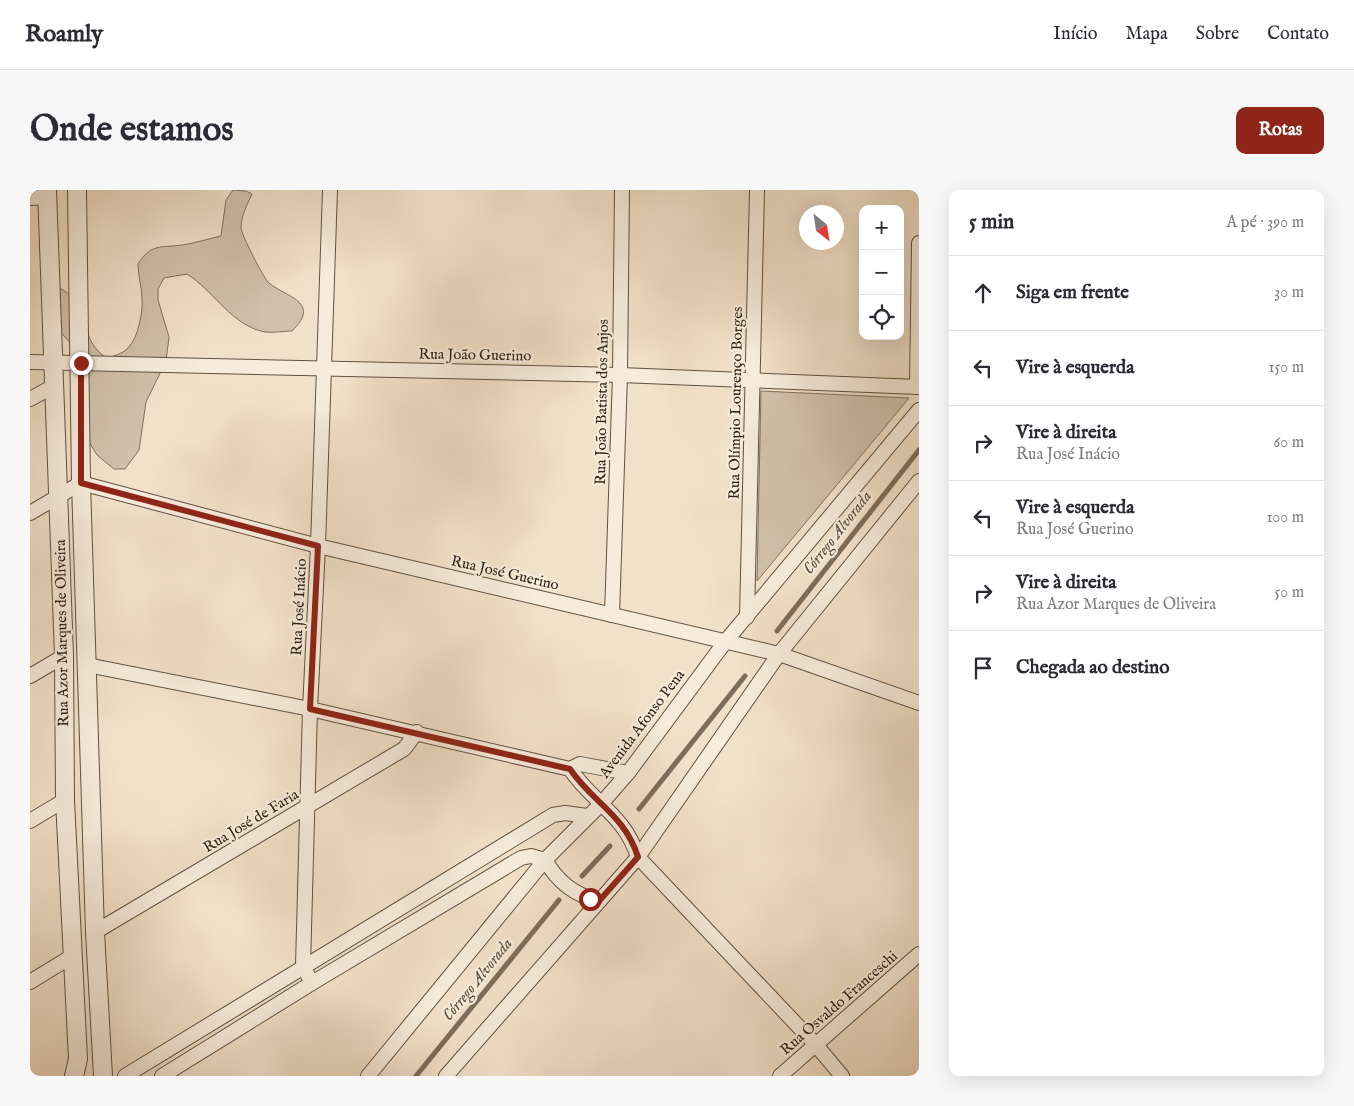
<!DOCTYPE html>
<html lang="pt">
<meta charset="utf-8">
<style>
:root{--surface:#fff;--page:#f7f7f7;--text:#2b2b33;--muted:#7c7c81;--line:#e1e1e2;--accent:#8f2418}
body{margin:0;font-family:"IM FELL English",serif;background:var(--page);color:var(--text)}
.controls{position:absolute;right:15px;top:15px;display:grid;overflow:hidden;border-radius:10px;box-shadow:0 5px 20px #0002}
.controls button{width:45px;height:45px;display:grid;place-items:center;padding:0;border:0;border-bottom:1px solid var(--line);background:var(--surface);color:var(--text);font:25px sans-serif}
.compass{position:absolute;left:769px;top:15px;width:45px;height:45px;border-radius:50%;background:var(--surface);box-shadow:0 5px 20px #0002;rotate:150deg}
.stop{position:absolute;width:15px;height:15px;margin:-11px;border:4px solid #8f2418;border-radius:50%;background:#fff}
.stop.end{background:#8f2418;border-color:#fff;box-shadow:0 1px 5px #0008}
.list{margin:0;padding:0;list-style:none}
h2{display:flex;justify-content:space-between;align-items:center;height:65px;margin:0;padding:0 20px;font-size:21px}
h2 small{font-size:16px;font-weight:400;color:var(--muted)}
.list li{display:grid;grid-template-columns:32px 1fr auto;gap:15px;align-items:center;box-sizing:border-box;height:75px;padding:0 20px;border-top:1px solid var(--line)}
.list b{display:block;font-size:19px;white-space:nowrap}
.list p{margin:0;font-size:16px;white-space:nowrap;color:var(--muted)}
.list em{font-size:16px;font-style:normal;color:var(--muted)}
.icon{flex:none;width:28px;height:28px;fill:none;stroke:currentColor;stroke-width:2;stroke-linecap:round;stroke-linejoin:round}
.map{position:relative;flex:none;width:889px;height:886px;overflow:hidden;border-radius:10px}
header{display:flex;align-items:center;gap:30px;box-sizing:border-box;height:70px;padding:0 25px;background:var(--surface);border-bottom:1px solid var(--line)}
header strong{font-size:24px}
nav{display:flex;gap:28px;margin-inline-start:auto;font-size:18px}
.intro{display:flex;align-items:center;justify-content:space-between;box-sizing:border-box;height:120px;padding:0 30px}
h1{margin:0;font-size:35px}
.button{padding:12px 22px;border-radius:10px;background:var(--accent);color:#fff;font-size:18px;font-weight:700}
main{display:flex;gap:30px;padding:0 30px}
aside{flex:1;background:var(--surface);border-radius:10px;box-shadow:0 5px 20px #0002}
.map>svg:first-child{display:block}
</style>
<header>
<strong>Roamly</strong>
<nav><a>Início</a><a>Mapa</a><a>Sobre</a><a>Contato</a></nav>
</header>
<div class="intro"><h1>Onde estamos</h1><a class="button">Rotas</a></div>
<main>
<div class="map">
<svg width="889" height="886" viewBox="0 0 889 886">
<rect width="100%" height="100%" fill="#f2e1c9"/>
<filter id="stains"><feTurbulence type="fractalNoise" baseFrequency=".004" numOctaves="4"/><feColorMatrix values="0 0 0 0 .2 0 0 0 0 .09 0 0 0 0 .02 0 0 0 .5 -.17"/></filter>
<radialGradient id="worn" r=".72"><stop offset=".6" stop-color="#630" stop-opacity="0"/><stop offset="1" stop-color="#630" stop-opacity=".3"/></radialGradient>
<g fill="#d1c0aa" stroke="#80705f">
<path d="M203,0l13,1 6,3c-5,11 -11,22 -11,34 0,6 23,51 28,55 17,14 53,19 23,48 -8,0 -19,2 -27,1 -33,-6 -51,-41 -78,-58l-23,4 -6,11v11l11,37 -3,24 -20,41 -7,48 -14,19h-11l-17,-14 -14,-23 -10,-86 -25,-28 1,-22 13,-7c30,20 16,52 45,69 7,-2 15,-4 21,-10 10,-10 15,-35 14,-49 0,-12 -4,-23 -4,-35 13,-21 23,-16 44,-19 13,-2 26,-6 39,-9l5,-36z"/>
<path d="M731,201l148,7 -152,183z"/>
</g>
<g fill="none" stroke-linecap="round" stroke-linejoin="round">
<g stroke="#7d6d5b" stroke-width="5">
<path d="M747,441l142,-181"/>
<path d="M609,619l106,-133"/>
<path d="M552,686l28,-30"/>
<path d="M386,886l143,-176"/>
</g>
<defs>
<g id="minor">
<path d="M0,8l17,-1"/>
<path d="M0,172l590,13 299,12"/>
<path d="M887,197l2,-144"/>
<path d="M0,209l24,-13"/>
<path d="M0,323l51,-30 237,63 461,108 140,49"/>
<path d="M582,425l8,-240 2,-185"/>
<path d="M717,427l10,-427"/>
<path d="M57,475l223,44 260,60 10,-5 48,9"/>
<path d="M0,486l34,-20"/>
<path d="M540,579c23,34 54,45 68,88l178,188 26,31"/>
<path d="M0,631l35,-21"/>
<path d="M65,742l309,-183 13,-17"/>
<path d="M0,792l44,-27"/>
<path d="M282,793l-9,-17 7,-257 8,-163 12,-356"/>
<path d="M95,886l428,-261 12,-2 22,3"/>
<path d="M132,886l150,-93 209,-125 10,-2 14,4c13,22 29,35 54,41"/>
<path d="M338,886l177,-216 56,-56 27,-31 97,-131 194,-232"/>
<path d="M416,886l192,-219 141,-203 140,-173"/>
<path d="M750,886l139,-122"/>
</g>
<g id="tertiary">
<path d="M17,0l17,466 1,144 13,259 -4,17"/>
<path d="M47,0l4,293 14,449 8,144"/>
</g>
</defs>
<use href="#minor" stroke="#605141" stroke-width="16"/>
<use href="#tertiary" stroke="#605141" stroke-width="20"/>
<use href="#minor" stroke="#f7ecdc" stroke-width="14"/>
<use href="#tertiary" stroke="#f7ecdc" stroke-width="18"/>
</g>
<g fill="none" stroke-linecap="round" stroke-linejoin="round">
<path stroke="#8f2418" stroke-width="6" d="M51,173v120l237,63 -8,163 260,60c23,34 54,45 68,88l-39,44 -9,-2"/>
</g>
<g text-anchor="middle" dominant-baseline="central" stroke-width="4.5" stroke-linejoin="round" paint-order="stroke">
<g font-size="15" fill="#302114" stroke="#f7ecdc">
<text transform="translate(445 165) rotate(1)">Rua João Guerino</text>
<text transform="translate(572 212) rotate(-89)">Rua João Batista dos Anjos</text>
<text transform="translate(706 213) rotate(-89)">Rua Olímpio Lourenço Borges</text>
<text transform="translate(475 383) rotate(13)">Rua José Guerino</text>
<text transform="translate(269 417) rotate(-87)">Rua José Inácio</text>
<text transform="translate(32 443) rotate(-91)">Rua Azor Marques de Oliveira</text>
<text transform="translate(612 534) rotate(-53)">Avenida Afonso Pena</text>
<text transform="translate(221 631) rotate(-31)">Rua José de Faria</text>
<text transform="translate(809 813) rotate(-41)">Rua Osvaldo Franceschi</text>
</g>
<g font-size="16" font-style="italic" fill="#5d4d3e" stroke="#f7ecdc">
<text transform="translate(808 343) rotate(-52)">Córrego Alvorada</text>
<text transform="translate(448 790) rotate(-51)">Córrego Alvorada</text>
</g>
</g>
<rect width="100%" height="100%" filter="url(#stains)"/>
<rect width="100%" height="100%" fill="url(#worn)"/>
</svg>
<div class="controls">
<button>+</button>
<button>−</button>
<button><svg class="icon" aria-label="locate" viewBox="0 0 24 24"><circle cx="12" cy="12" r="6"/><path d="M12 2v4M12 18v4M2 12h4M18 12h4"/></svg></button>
</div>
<svg class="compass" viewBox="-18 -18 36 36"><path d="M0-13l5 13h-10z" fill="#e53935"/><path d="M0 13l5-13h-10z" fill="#7c7c81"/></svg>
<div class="stop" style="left:560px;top:709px"></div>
<div class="stop end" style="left:51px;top:173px"></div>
</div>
<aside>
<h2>5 min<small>A pé · 390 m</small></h2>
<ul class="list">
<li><svg class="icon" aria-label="ahead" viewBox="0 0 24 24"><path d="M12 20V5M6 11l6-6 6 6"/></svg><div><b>Siga em frente</b></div><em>30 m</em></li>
<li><svg class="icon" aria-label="left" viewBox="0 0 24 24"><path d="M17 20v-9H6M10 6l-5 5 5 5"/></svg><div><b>Vire à esquerda</b></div><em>150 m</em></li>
<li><svg class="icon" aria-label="right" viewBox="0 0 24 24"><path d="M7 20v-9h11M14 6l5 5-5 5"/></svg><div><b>Vire à direita</b><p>Rua José Inácio</p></div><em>60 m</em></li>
<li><svg class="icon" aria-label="left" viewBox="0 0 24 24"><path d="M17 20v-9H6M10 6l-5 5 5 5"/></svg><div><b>Vire à esquerda</b><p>Rua José Guerino</p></div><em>100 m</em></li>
<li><svg class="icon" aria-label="right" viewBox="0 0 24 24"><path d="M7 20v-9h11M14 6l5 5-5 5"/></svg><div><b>Vire à direita</b><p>Rua Azor Marques de Oliveira</p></div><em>50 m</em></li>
<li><svg class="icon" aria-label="arrive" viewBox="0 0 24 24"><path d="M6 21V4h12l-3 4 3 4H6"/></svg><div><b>Chegada ao destino</b></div></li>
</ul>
</aside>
</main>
